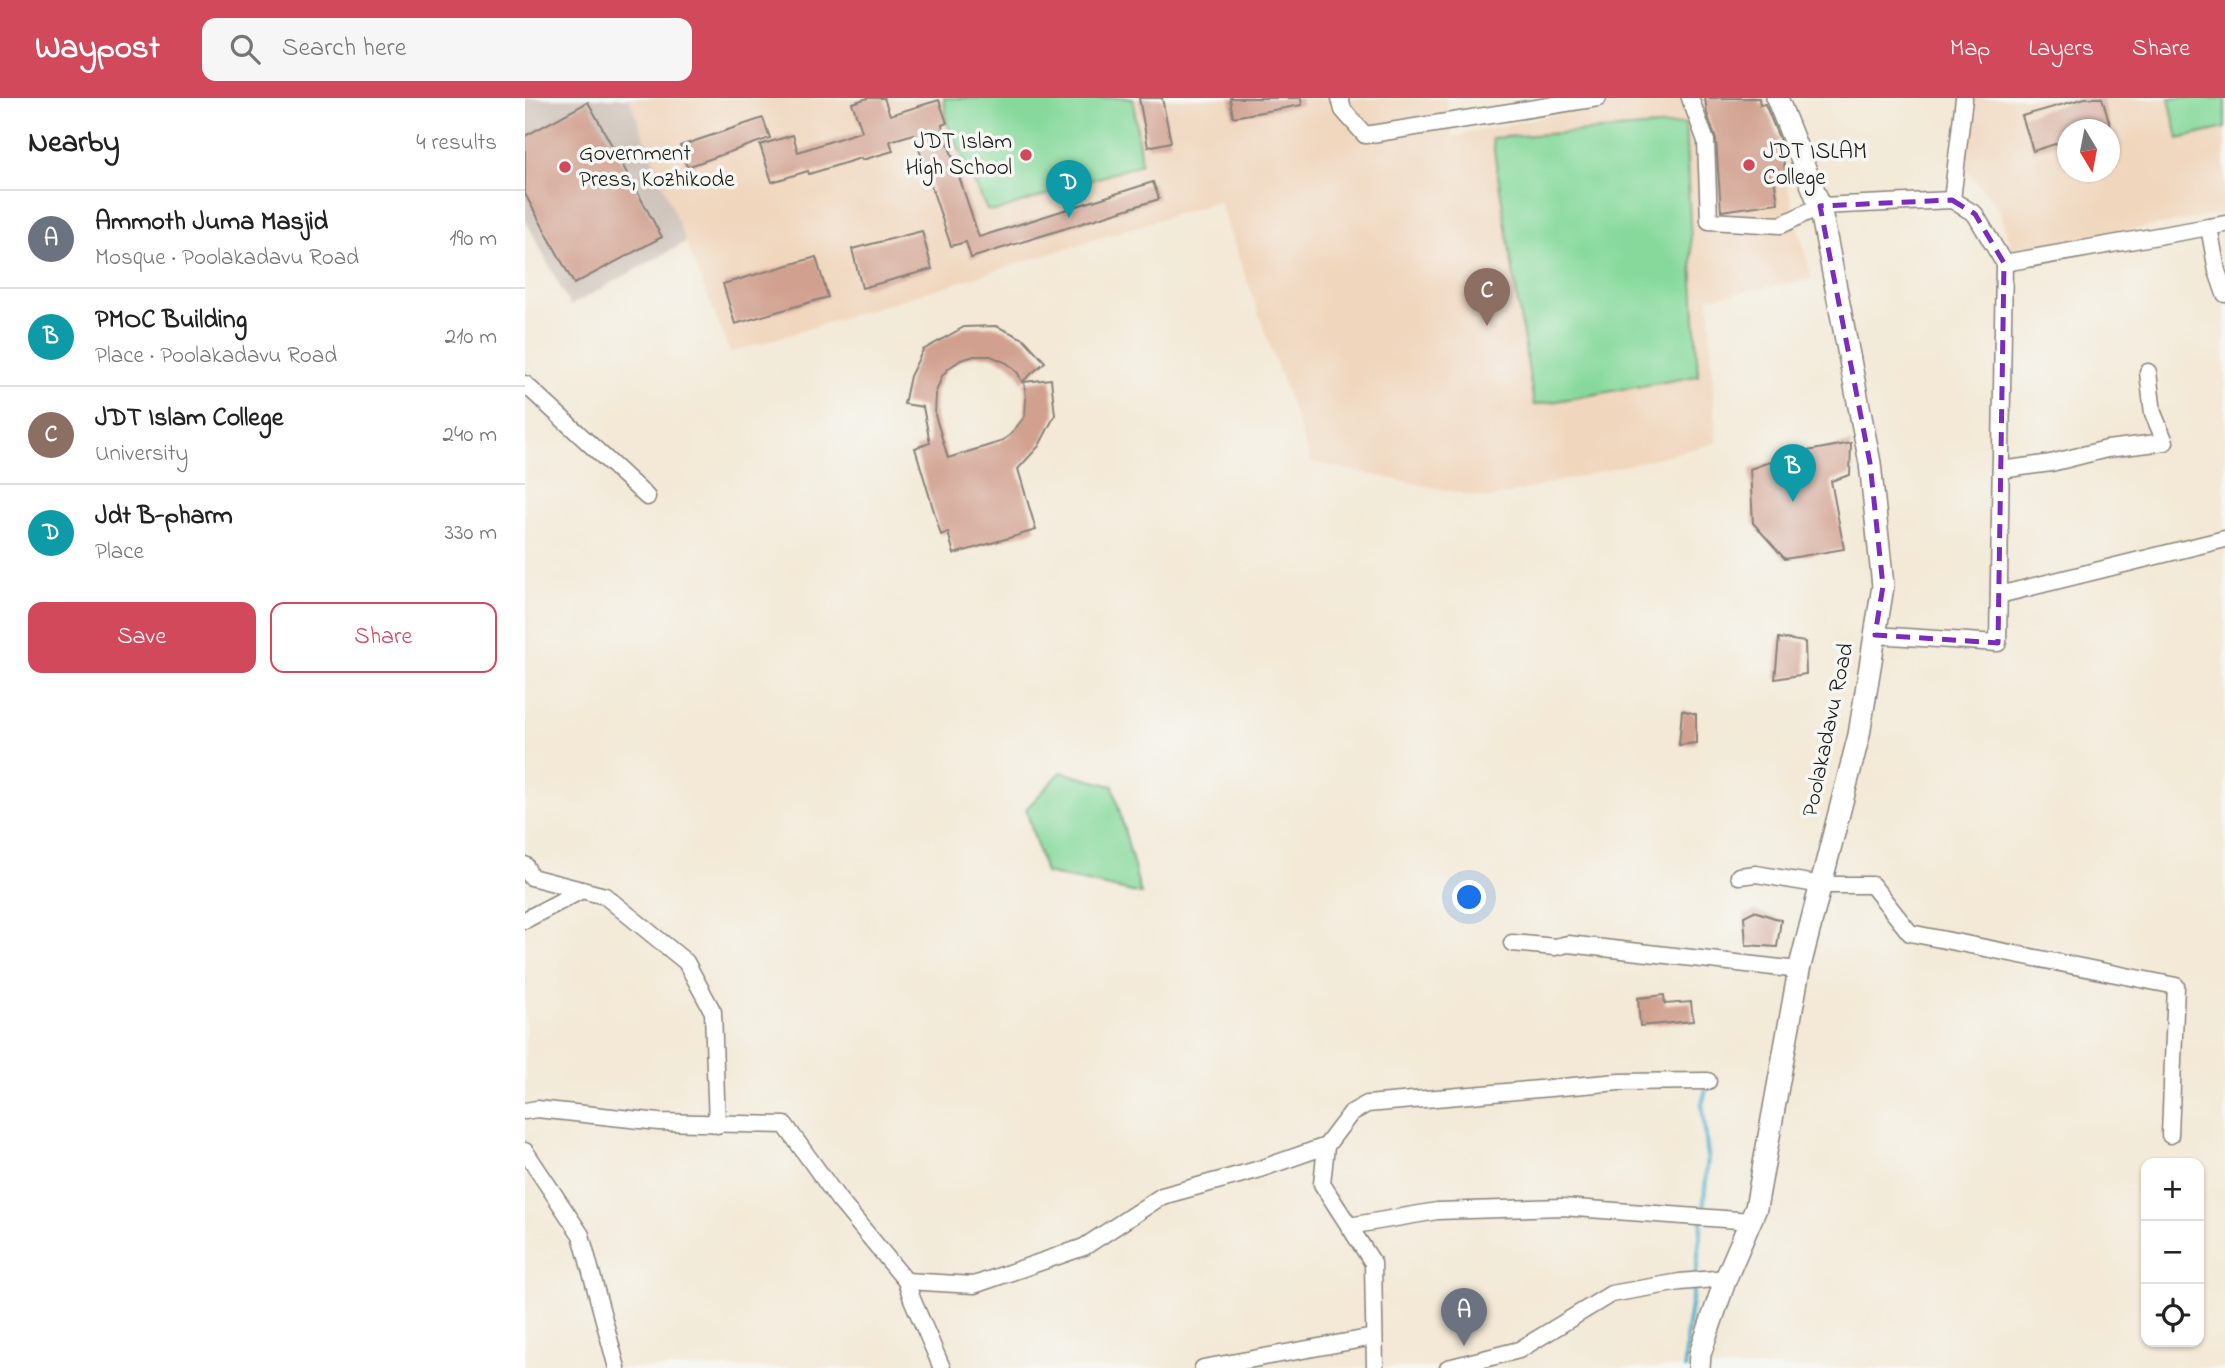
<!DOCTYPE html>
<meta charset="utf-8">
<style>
:root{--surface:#fff;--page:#f6f6f6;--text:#222;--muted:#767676;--line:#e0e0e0;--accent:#d1495b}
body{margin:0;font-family:"Indie Flower",sans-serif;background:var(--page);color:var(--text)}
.controls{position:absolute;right:21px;bottom:21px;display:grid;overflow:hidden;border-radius:14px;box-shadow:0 2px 5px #0004}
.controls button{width:63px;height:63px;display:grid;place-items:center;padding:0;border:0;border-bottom:2px solid var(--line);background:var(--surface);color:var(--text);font:35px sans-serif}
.compass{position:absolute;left:1532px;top:21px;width:63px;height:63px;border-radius:50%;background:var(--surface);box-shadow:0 2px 5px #0004;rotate:170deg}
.you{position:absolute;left:945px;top:800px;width:24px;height:24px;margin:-18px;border:5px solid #fff;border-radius:50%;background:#1a73e8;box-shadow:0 0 0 10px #1a73e833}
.badge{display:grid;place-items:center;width:46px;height:46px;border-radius:50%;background:var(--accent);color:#fff;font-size:23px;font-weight:700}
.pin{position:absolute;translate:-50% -58px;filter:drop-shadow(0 2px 4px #0008)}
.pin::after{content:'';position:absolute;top:37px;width:24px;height:21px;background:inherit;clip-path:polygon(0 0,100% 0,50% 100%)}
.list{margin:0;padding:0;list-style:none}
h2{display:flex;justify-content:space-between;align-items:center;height:91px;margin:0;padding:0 28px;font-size:30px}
h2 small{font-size:23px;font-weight:400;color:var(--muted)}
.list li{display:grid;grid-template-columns:46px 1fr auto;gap:21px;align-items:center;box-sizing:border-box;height:98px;padding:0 28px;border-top:2px solid var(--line)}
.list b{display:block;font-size:26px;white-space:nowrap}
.list p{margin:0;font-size:23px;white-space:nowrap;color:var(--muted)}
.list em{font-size:23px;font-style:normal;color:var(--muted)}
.actions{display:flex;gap:14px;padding:21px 28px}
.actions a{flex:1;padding:16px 0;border:2px solid var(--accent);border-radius:14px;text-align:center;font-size:24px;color:var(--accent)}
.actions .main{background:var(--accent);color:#fff}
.icon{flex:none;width:38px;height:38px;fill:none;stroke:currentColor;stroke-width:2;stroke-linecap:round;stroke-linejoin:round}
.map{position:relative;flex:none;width:1700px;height:1270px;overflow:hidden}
header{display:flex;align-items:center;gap:42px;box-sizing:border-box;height:98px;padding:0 35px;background:var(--accent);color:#fff}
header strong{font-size:33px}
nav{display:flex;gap:38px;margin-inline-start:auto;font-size:24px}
.search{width:490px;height:63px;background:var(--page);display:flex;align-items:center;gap:18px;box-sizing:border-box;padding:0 24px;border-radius:14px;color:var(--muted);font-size:26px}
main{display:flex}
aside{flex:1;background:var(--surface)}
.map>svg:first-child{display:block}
</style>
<header>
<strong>Waypost</strong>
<div class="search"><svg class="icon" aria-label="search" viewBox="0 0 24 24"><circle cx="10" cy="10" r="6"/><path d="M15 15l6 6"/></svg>Search here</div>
<nav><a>Map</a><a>Layers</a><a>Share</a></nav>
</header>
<main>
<aside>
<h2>Nearby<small>4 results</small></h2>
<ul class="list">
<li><span class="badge" style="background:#6b7280">A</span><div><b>Ammoth Juma Masjid</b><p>Mosque · Poolakadavu Road</p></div><em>190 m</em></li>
<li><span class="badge" style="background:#0f9aa8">B</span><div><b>PMOC Building</b><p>Place · Poolakadavu Road</p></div><em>210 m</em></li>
<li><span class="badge" style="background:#8d6e63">C</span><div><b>JDT Islam College</b><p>University</p></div><em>240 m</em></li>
<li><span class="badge" style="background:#0f9aa8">D</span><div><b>Jdt B-pharm</b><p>Place</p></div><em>330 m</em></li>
</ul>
<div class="actions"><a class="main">Save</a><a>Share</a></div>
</aside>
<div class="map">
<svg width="1700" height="1270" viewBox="0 0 1700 1270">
<rect width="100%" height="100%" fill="#f6f6f2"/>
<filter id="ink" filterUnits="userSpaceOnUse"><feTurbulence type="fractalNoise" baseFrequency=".0143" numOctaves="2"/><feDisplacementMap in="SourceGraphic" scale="14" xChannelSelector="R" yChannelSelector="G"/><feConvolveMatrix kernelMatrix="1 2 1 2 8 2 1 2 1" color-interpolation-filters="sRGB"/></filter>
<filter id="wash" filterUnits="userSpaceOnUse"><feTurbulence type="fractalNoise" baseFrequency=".00686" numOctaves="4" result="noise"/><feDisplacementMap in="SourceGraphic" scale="28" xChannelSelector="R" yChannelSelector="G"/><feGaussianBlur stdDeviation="1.57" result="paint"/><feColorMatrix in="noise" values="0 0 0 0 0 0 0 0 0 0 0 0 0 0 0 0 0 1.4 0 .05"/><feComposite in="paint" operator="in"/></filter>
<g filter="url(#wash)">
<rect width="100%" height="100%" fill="#f3e9d6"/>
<g fill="#f0d6bc" fill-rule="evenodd">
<path d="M104,0h817l7,39 170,-39h141l48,181 -103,19 7,145 -228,56 -177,-37 -92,-261 -489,152z"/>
<path d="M1449,0h251v115l-212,39 -14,-43 -33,-40zM1542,32h42v42h-42z"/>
</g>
<path fill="#cec2b9" d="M0,0h104l57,144 -116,64 -45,-87z"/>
<g fill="#86d99b" stroke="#517a5c" stroke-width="2">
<path d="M419,0h189l8,66 -144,47 -10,-1 -40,-87z"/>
<path d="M1644,0h56v30l-47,11z"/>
<path d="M1160,26l13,252 -164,29 -42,-267z"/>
<path d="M536,674l52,14 28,108 -96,-21 -19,-64z"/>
</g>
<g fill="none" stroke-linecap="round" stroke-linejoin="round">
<g stroke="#4cadcb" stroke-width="4.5">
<path d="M1178,1114l5,-56 -6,-52 5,-18"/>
<path d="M1171,1175l6,-52"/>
<path d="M1160,1270l2,-35 7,-48"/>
</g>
</g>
<g id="blocks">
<g fill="#d1a08f">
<path d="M343,0h16l6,17 49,-15 8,23 -5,2 37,112 174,-55 6,17 -188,59 -5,-16 -15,4 -37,-112 -24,7 3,10 -31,9 -1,-2 -52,16 -1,-3 -36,11 -12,-37 33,-10 5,17 64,-21 -10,-28z"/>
<path d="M614,0h23l9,44 -23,5z"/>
<path d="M705,0h71l1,7 -69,12z"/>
<path d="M1180,0h54l1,7 5,-1 14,34 7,37 -12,2 4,26 -57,8 -5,-71 -9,-27z"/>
<path d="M1560,0h17l9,30 -7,2h-36v10l-35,11 -11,-35z"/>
<path d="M63,4l74,135 -88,47 -49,-90v-58z"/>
<path d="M238,20l7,20 -83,29 -7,-21z"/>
<path d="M397,133l10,38 -70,19 -10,-39z"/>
<path d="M291,159l12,40 -93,27 -12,-40z"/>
<path d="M471,228l28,13 21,23 -23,20 -4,-9 -11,-10 -16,-7h-17l-13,4 -12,8 -7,8 -6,16 -1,23 13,43 52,-16 10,-7 15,-19 1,-18 -2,-16 27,-3 4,36 -16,31 -21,23 18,61 -82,24 -6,-22 -7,3 -26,-87 15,-5 -7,-36 -19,-3 6,-28 13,-26 41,-23z"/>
<path d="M1326,345l-1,32 -19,6 13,68 -59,10 -32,-36 -3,-54 41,-15z"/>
<path d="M1254,540l26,4 1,32 -31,5z"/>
<path d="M1157,612l14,4v29l-17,2z"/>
<path d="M1229,813l27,9 -4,27 -31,-2 -2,-29z"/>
<path d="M1139,897l1,9 26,-2 2,19 -53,5 -2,-28z"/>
</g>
</g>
</g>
<g filter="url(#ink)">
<use href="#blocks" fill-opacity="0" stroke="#888279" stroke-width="2"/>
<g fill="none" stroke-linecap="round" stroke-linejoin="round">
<defs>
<g id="minor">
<path d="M815,0l3,12 22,25 233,-37"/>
<path d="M1165,0l16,43 3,80 72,4 39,-19 132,-6"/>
<path d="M1439,0l-12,102 23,14 29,49 205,-36"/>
<path d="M1700,126l-16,3 8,44 8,23"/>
<path d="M0,286l122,113"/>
<path d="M1476,372l50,-7 56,-14 58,-7 -12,-29 -5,-41"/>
<path d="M1474,497l226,-56"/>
<path d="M1350,537l123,8 6,-380"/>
<path d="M0,767l6,12 74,19 81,66 27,50 4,113"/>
<path d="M1214,778l17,-2 66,11h50l38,48 266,53 -6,149"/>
<path d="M0,822l57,-30"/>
<path d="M987,845l43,4 13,-3 231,26"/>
<path d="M0,1013l12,-2 122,13 126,3 54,75 67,81 6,18 30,69"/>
<path d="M801,1048l25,-33 16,-9 252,-22 89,-1"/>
<path d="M0,1053l56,84 36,133"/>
<path d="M824,1128l88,-15 125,-4 189,14"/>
<path d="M381,1183l68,4 110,-38 78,-51 95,-26 69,-24 -4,38 51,79 2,105"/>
<path d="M678,1270l171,-31"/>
<path d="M923,1270l71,-18 92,-56 69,-12 46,-4"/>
</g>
<path id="tertiary" d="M1174,1270l1,-14 26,-76 30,-70 43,-238 60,-235 24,-149 -13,-123 -50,-257 -43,-108"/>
</defs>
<use href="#minor" stroke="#888279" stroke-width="19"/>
<use href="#tertiary" stroke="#888279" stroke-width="24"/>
<use href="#minor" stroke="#fff" stroke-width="16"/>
<use href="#tertiary" stroke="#fff" stroke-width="21"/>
</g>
</g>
<path fill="none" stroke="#7b2cbf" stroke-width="5" stroke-dasharray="14 9" stroke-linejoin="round" d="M1427,102l23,14 29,49 -6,380 -123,-8 8,-49 -13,-123 -50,-257z"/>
<g fill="#d1495b" stroke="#f6f6f2" stroke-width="2.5">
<circle cx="501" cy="57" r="7"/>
<circle cx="1224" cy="67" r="7"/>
<circle cx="40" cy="69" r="7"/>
</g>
<g text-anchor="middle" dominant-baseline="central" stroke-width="7" stroke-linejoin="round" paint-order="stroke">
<g font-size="23" fill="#1c1c1c" stroke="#f6f6f2" text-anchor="start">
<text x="487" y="44" text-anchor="end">JDT Islam<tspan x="487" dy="26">High School</tspan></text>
<text x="1238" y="54">JDT ISLAM<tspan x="1238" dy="26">College</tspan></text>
<text x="54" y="56">Government<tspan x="54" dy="26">Press, Kozhikode</tspan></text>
</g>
<g font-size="23" fill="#1c1c1c" stroke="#f6f6f2">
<text transform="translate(1304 632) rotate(-78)">Poolakadavu Road</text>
</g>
</g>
</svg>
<div class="controls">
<button>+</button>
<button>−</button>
<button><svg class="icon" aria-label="locate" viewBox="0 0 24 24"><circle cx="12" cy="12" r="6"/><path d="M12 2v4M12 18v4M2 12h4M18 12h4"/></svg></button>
</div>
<svg class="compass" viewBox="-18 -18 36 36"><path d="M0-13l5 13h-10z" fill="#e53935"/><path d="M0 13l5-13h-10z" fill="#767676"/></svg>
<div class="you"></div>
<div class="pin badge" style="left:939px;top:1248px;background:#6b7280">A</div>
<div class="pin badge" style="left:1268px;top:404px;background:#0f9aa8">B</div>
<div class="pin badge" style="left:962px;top:228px;background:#8d6e63">C</div>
<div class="pin badge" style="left:544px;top:120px;background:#0f9aa8">D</div>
</div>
</main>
